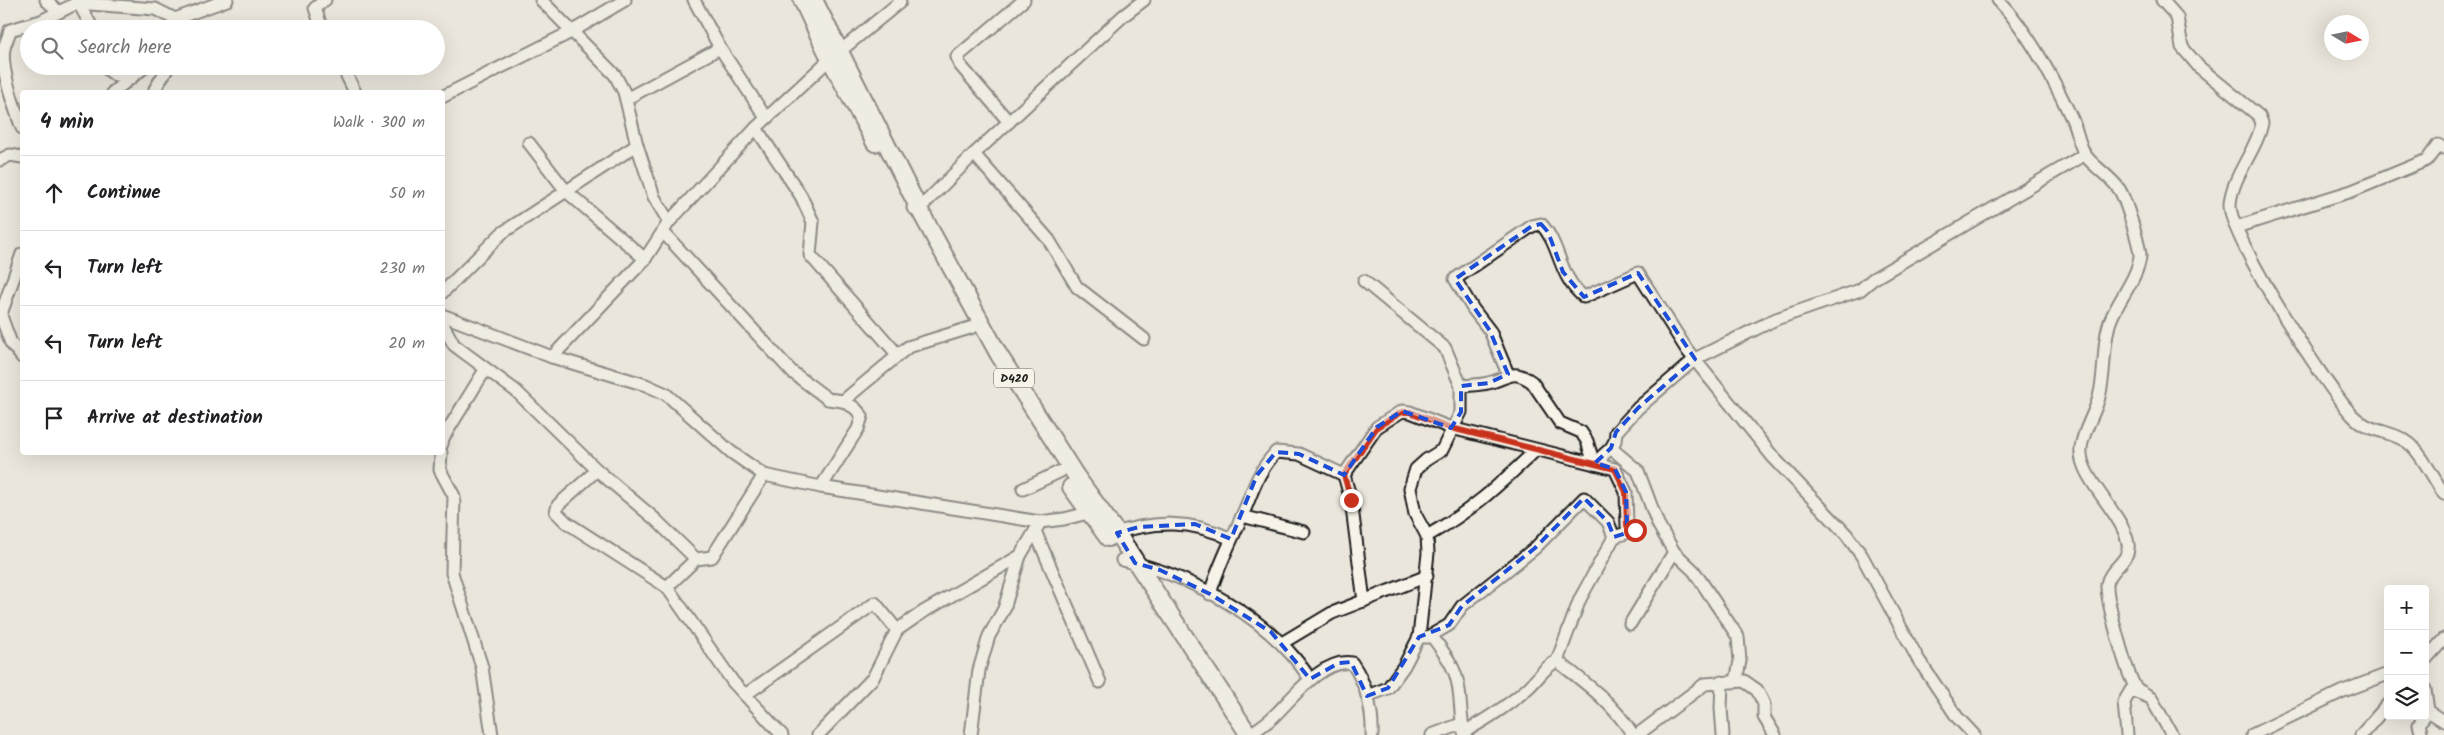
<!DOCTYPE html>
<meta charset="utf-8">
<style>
:root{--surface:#fff;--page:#f6f6f6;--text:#202124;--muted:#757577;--line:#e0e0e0}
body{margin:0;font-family:Kalam,sans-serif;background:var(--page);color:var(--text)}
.controls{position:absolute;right:15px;bottom:15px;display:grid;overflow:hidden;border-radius:5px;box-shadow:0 5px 20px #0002}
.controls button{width:45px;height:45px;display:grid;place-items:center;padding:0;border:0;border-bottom:1px solid var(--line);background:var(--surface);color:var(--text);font:25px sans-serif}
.compass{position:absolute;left:2324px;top:15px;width:45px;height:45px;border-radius:50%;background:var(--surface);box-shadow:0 5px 20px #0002;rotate:100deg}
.stop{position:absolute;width:15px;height:15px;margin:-11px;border:4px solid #c8321e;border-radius:50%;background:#fff}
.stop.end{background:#c8321e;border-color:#fff;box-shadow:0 1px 5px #0008}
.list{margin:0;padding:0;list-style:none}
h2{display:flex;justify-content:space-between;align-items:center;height:65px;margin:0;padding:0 20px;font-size:21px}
h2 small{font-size:16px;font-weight:400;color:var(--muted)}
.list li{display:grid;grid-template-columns:32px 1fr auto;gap:15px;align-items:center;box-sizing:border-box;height:75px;padding:0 20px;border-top:1px solid var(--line)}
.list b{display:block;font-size:19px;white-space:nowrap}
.list em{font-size:16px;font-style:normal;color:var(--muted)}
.icon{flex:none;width:28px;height:28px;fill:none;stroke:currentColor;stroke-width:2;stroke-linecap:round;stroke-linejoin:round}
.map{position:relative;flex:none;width:2444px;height:735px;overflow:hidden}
.search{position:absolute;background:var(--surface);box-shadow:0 5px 20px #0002;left:20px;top:20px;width:425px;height:55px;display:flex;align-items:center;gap:12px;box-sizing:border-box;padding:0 18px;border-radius:28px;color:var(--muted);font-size:19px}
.panel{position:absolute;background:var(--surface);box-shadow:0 5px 20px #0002;left:20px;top:90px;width:425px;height:365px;border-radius:5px}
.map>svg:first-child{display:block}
</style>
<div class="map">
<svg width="2444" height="735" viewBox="0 0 2444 735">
<rect width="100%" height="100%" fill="#eae6dc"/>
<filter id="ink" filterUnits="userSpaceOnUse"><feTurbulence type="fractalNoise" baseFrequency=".02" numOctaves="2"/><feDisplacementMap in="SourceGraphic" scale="10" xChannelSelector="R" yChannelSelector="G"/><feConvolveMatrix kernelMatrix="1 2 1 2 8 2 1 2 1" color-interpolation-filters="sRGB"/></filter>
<g filter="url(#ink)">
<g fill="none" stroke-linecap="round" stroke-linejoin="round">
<defs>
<g id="minor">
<path d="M46,0l13,12"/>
<path d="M77,0l16,29"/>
<path d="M541,0l74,75 9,17 13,53 17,52 15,25"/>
<path d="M694,0l26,48 46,70"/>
<path d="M1998,0c30,31 56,80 74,119 5,11 7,27 14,37 9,12 24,20 33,33 6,8 21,57 21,67 -1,19 -22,45 -29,63 -9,22 -5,53 -12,78 -4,17 -16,33 -18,51 -4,29 43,66 47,96 3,17 -19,25 -21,40 -1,15 20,94 30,105 3,2 7,4 10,6"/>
<path d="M2162,0l15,17 5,30 17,20 60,49 3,7c-5,27 -30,53 -32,81 -2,31 98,186 123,212 16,17 40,14 57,28 12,10 25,37 34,50"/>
<path d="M175,19l52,-19"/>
<path d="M322,29l-7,-21 10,-8"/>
<path d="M839,52l61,-50"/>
<path d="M103,66l13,10 15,2"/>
<path d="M342,66l13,26"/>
<path d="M113,92l33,-26"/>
<path d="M155,92v-3l14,-23"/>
<path d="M442,97l129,-65 54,-32"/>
<path d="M626,99l94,-51"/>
<path d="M1009,122l-49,-57 -3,-8 67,-57"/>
<path d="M22,128c-7,-19 -22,-59 -18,-79 1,-7 5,-12 6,-19l31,-9 36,-18 78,6 20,10 -1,10"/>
<path d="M756,128l45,68 12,26 -3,33 87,99"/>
<path d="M529,143l37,48 79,68"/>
<path d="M974,154l75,86 28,47 67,52"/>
<path d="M0,160l10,-5 12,2"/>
<path d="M913,208l6,1 55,-55 149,-138 21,-16"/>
<path d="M2236,227l116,-36 75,-31 11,-15 6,3"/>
<path d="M663,232l129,140 36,27 15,2 12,7 7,8 -4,13 -37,58"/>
<path d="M1364,281l81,67 16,38"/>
<path d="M442,293l60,-60 135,-88"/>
<path d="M442,315l110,42 94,28 20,9 65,58 33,23 57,12 219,35 24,-3 24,-6"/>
<path d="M1,316l10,27 11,14"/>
<path d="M0,317l22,-63"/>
<path d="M442,323l12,22 62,46 81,79 59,50 40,39"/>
<path d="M552,357l93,-98 24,-37 87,-94 74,-69"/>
<path d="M1508,374l-18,-43 -17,-22 -18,-30 77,-53 9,-2c20,21 17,53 43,73l54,-24 49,77 86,107 73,77 16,22 56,103 39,58 17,18"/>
<path d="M843,401l65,-54 65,-20"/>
<path d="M442,444l1,-6 42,-68"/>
<path d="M1611,448l27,23 20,53 16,28 20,19 44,66 2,24 -4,20"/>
<path d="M441,452l-1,18 14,26 -2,77 30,94 10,68"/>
<path d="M1602,465l-1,-8 10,-9 4,-7 1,-9 22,-24 57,-49 81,-40 84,-29 13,-11 211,-124"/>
<path d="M597,470l-39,35 -2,7 10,10 101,65 66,95 49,53"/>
<path d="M1023,489l38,-18"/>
<path d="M1242,516l62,16"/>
<path d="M1038,526l-3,5 65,151"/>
<path d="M1112,534c42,-13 79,-15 119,5"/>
<path d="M1427,536c46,-26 71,-50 109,-86"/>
<path d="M1122,560c69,15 150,59 188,119"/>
<path d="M667,587l29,-28 16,-2 52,-82"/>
<path d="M1210,594c8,-28 21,-52 32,-78 12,-27 14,-42 34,-64l23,2 45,21"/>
<path d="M1364,601l-13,-101 -7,-25 33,-48 25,-16 8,1 41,16 164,41 11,23 1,34 8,4 -21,7 -34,62 -23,62c-13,6 -19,18 -29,27 -19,17 -41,31 -64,44"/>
<path d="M1630,624l44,-72"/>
<path d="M1431,635c10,14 22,28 26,45 5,18 2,37 8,55"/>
<path d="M1419,637h9l21,-12 13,-19 73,-58 49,-50 24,24 6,15"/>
<path d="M1282,643l50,-30 95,-37"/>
<path d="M2425,660l19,-21"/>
<path d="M1557,661c29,22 57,43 76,74"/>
<path d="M1722,682l-1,26 2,27"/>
<path d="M2425,689l3,22 -3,4"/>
<path d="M745,695l130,-92 22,27"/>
<path d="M1367,696l21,-8 16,-22 15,-29 9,-84 -1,-17 -12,-22 -5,-26 6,-19 10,-9 16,-10 19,-38v-26c9,-1 19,-1 27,-3 20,-4 23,-16 44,-1l28,41 21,9 6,9 7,23"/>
<path d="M2428,711l16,10"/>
<path d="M818,735l55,-57 24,-48 26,-18 97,-56 15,-25"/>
<path d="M971,735l8,-65 10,-34 15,-27 16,-53"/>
<path d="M1249,735c10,-7 20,-13 28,-22 17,-17 47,-55 75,-50 14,20 21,47 20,72"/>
<path d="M1432,735l29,-11"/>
<path d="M1637,735l68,-51 39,-3 13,9 7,14v13l11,18"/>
<path d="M2127,735l-3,-33 7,-12 20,8 21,37"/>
<path d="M2252,735l89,-43 47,-18"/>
<path d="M2361,735l27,-31"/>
<path d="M2422,735l-3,-10 5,-9"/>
</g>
<g id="highway">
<path d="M802,0l28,59 45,84"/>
<path d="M814,0l105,209 80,146 77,121 41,57 132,202"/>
<path d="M1071,487l37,51"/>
</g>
</defs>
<use href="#minor" stroke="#1c1c1c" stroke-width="15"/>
<use href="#highway" stroke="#1c1c1c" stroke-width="20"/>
<use href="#minor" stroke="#f7f3e8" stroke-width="11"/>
<use href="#highway" stroke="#f7f3e8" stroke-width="16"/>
</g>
</g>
<g fill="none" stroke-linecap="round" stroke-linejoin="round" filter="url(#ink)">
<path stroke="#c8321e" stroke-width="6" d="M1351,500l-7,-25 33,-48 25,-15h8l41,16 164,41 11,23 1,34 8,4"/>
</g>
<path d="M0 0H2444V735H0ZM1541,224l7,8 15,40 21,25 54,-24 57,86 -57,49 -22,24 -5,16 -16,15 20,6 11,23 1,34 8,4 -21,7 -6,-15 -24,-24 -49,50 -73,58 -13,19 -30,12 -31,51 -21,8 -16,-34 -12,1 -29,16 -39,-47 -61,-38 -50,-24 -25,-7 -18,-30 22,-6 56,-3 36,15 26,-64 19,-23 23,2 45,21 33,-48 25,-16 49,17 10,-16v-26l28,-3 19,-9 -18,-43 -35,-52 77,-53z" fill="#eae6dc" fill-opacity=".55" fill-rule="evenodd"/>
<path fill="none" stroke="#1d4ed8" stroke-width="4" stroke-dasharray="10 6" stroke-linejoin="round" d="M1541,224l7,8 15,40 21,25 54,-24 57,86 -57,49 -22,24 -5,16 -16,15 20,6 11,23 1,34 8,4 -21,7 -6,-15 -24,-24 -49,50 -73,58 -13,19 -30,12 -31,51 -21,8 -16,-34 -12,1 -29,16 -39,-47 -61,-38 -50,-24 -25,-7 -18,-30 22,-6 56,-3 36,15 26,-64 19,-23 23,2 45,21 33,-48 25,-16 49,17 10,-16v-26l28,-3 19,-9 -18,-43 -35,-52 77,-53z"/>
<g text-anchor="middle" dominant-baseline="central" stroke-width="4.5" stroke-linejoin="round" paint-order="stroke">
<rect fill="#f7f3e8" stroke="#5e5c59" stroke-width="1" x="994" y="368.5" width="40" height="19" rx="4"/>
<g font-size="12" font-weight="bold" fill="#1c1c1c">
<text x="1014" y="378">D420</text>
</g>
</g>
</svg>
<div class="controls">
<button>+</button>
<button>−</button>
<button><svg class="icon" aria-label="layers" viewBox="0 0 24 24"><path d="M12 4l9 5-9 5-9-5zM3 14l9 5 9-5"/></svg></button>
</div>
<svg class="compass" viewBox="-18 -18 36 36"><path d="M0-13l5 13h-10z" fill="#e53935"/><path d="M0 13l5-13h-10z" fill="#757577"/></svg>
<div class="stop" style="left:1635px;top:530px"></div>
<div class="stop end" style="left:1351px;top:500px"></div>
<div class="search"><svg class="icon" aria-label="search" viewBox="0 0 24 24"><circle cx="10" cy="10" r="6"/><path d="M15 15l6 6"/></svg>Search here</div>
<section class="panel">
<h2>4 min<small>Walk · 300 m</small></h2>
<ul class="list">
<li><svg class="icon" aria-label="ahead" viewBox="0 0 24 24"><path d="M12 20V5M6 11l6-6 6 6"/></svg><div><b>Continue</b></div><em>50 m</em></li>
<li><svg class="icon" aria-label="left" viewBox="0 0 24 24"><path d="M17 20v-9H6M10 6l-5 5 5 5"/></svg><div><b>Turn left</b></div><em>230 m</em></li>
<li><svg class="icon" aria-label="left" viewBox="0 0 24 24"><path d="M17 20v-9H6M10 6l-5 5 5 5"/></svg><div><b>Turn left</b></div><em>20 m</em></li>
<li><svg class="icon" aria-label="arrive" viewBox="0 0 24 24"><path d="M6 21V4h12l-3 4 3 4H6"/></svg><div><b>Arrive at destination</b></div></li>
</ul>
</section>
</div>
